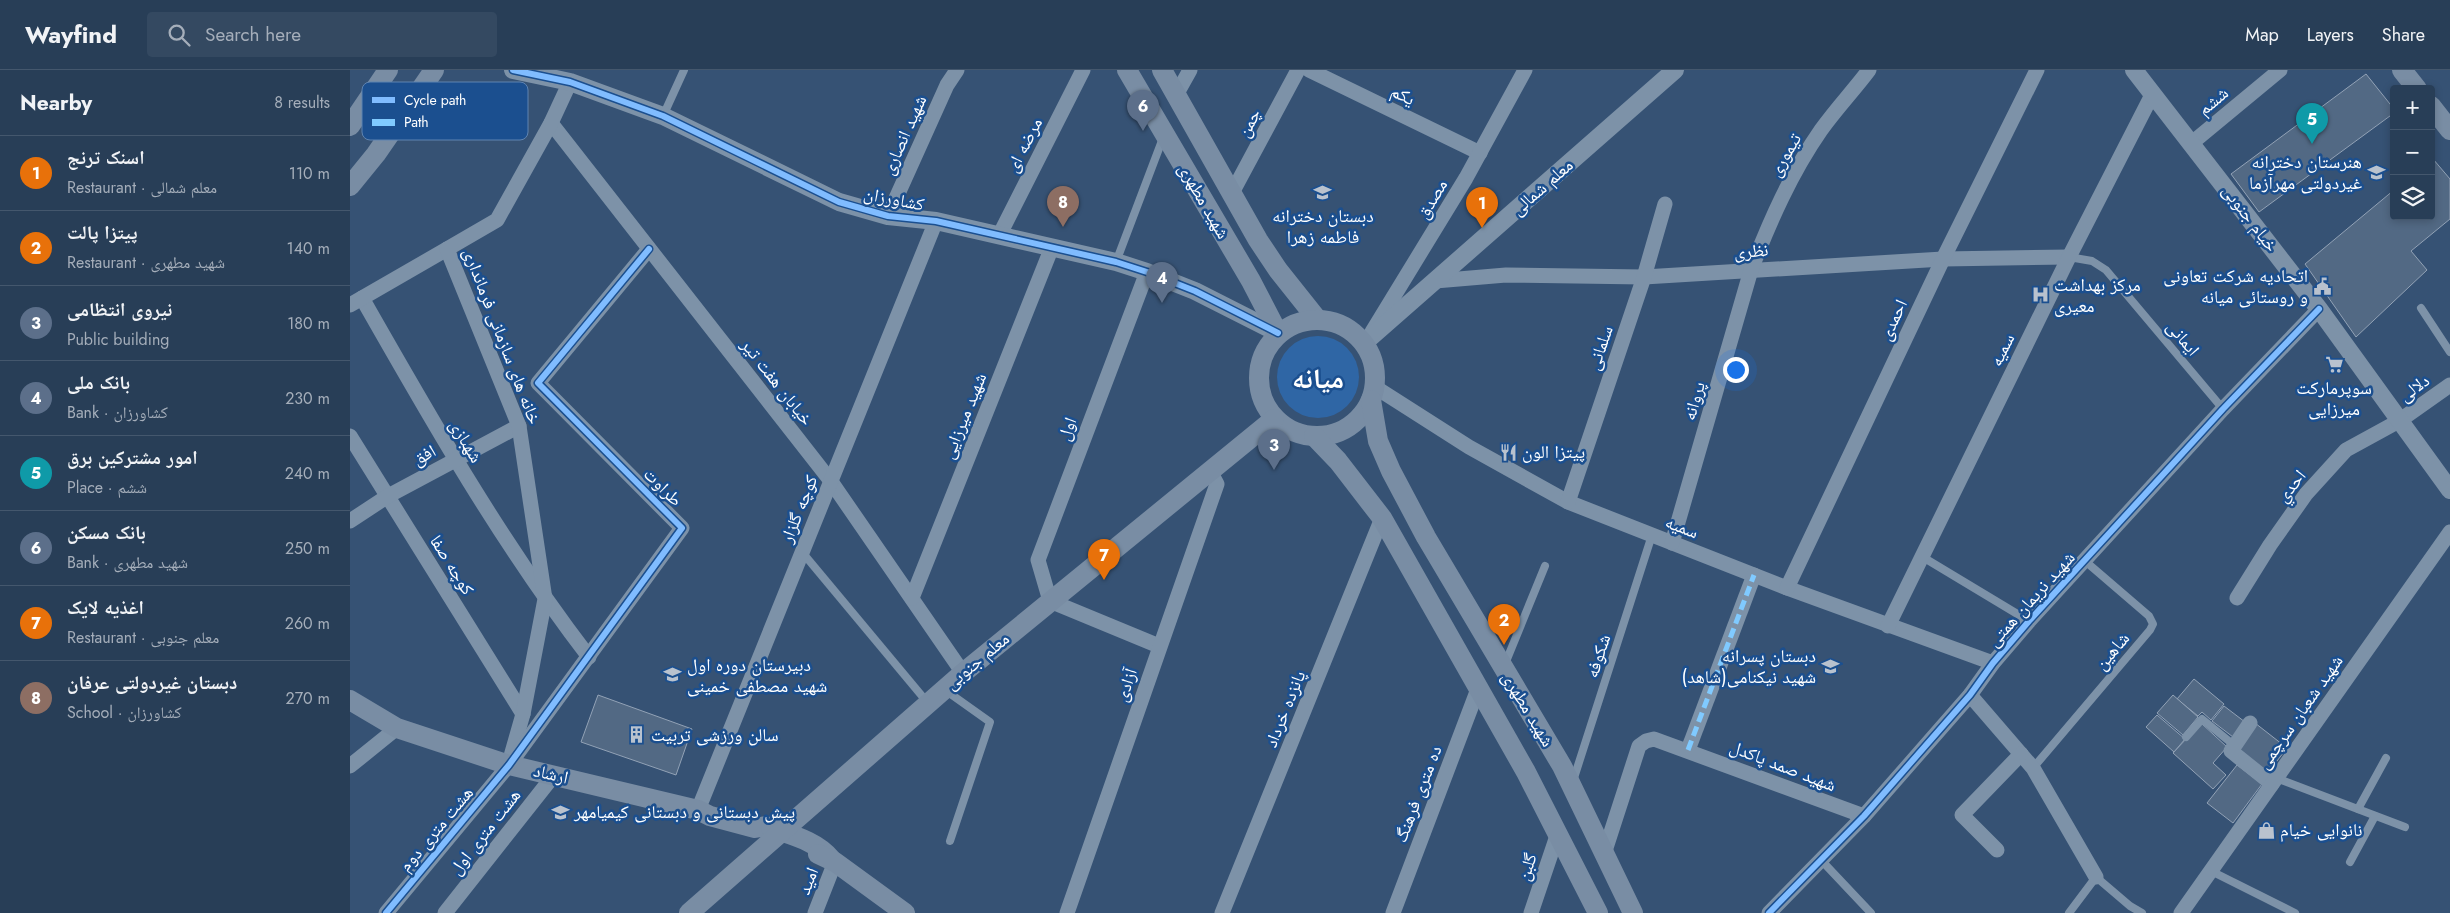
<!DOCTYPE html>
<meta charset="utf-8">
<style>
:root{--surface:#283e57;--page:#344961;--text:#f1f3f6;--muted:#a5aeba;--line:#44576d;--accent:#b9c2ce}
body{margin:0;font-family:Jost,"Noto Naskh Arabic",sans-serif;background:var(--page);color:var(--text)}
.controls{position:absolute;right:15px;top:15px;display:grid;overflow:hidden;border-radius:5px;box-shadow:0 2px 8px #0003}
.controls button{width:45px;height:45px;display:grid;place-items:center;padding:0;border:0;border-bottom:1px solid var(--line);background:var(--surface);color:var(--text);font:25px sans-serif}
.you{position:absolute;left:1385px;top:299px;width:18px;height:18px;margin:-12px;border:4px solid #fff;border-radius:50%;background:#1a73e8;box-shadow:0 0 0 8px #1a73e833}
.badge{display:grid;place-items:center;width:32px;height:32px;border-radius:50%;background:var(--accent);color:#fff;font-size:16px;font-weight:700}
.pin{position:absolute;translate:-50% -41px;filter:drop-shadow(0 1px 2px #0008)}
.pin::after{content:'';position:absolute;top:26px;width:18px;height:15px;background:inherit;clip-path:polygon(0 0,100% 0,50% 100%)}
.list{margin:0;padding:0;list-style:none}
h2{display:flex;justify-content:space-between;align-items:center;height:65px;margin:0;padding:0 20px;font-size:21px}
h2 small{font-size:16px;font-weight:400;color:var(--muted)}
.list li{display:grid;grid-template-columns:32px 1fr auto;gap:15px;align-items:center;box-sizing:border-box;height:75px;padding:0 20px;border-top:1px solid var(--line)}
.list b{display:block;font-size:19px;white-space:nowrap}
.list p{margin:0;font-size:16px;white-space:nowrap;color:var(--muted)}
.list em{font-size:16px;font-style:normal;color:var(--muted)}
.icon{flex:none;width:28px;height:28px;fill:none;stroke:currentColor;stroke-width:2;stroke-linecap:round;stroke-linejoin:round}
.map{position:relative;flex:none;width:2100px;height:843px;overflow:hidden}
header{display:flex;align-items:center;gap:30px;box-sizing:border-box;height:70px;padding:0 25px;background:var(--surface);border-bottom:1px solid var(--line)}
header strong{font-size:24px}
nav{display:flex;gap:28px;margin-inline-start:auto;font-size:18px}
.search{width:350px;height:45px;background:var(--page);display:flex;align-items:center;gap:12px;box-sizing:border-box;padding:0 18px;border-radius:5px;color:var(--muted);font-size:19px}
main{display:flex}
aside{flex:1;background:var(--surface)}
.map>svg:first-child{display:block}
</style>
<header>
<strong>Wayfind</strong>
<div class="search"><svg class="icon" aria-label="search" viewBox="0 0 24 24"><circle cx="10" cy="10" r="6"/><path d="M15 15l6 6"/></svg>Search here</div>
<nav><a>Map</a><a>Layers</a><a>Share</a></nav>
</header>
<main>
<aside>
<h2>Nearby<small>8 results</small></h2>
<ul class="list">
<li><span class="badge" style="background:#e8710a">1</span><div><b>اسنک ترنج</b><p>Restaurant · معلم شمالی</p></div><em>110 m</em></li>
<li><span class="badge" style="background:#e8710a">2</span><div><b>پیتزا پالت</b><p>Restaurant · شهید مطهری</p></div><em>140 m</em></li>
<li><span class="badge" style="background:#5c6f8a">3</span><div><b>نیروی انتظامی</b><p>Public building</p></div><em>180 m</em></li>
<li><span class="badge" style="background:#5c6f8a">4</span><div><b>بانک ملی</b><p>Bank · کشاورزان</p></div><em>230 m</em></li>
<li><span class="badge" style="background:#0f9aa8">5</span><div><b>امور مشترکین برق</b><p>Place · ششم</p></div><em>240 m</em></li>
<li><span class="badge" style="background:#5c6f8a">6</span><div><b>بانک مسکن</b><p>Bank · شهید مطهری</p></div><em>250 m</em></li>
<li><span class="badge" style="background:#e8710a">7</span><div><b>اغذیه لایک</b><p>Restaurant · معلم جنوبی</p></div><em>260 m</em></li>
<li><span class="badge" style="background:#8d6e63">8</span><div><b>دبستان غیردولتی عرفان</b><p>School · کشاورزان</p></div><em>270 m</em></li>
</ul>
</aside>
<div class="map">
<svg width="2100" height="843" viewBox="0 0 2100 843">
<rect width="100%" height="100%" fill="#365274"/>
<circle fill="#2f66a5" cx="968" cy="307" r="41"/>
<g fill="#526984" stroke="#92a2b6">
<path d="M2016,4l28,35v4l-135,99 -28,-38z"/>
<path d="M2083,89l17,20v40l-39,32 16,19 -71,67 -51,-73 89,-74v26h37v-55z"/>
<path d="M1844,609l30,25 -13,16 -9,-8 -4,4 -21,-17z"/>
<path d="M248,625l94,34 -16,46 -95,-33z"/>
<path d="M1823,625l25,22 -15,18 -26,-22z"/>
<path d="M1874,636l21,16 -12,15 -21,-16z"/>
<path d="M1807,645l28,24 -11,13 -28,-25z"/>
<path d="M1851,653l26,24 -14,16 13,12 -13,14 -40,-36z"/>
<path d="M1905,653l32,25 -20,26 -32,-25z"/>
<path d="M1887,695l25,19 -29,39 -26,-20z"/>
</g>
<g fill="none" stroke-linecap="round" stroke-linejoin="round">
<g stroke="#7d92a8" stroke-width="8">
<path d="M313,46l21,-46"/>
<path d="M1719,187l23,4 14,9 117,139"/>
<path d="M766,192l47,-124"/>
<path d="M2071,238l29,44"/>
<path d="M452,482l125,150"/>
<path d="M1571,486l108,65"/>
<path d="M1155,594l40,-98"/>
<path d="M595,620l45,32 -40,119"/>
<path d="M1836,667l16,-18 33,27"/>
<path d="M1683,698l117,-138 3,-6 -4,-8 -64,-55"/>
<path d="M1926,708l129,49"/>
<path d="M1223,711l79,-246"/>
<path d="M2008,739l28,-51"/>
<path d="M1471,790l50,53"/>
<path d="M2000,792l25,-46"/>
<path d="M1861,801l84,42"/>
<path d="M1719,843l27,-36 34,29 12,7"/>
</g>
<g stroke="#7d92a8" stroke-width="15">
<path d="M959,0l171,83"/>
<path d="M826,25l14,-25"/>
<path d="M201,53l279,357 133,193"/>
<path d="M1843,72l87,-72"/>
<path d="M882,123l66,-123"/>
<path d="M538,146l59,-131 10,-15"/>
<path d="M649,166l84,-166"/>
<path d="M797,202l-109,288 12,41 109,45"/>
<path d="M1085,211l71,-6 138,2 299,-18 126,-2"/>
<path d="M12,228c70,123 140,246 227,359"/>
<path d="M0,235l97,-56"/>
<path d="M1022,262l94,-154 59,-108"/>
<path d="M1025,317l94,60 99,55 219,86 206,75"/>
<path d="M0,366l173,278"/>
<path d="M1218,432l76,-225 21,-73"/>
<path d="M0,451l38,-25 131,-70"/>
<path d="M1322,473l79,-273c19,-49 40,-97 70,-140 15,-21 33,-40 48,-60"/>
<path d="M1437,518l156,-329 94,-189"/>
<path d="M562,528l140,-351"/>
<path d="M1887,528l33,-53 36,-51 40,-44 53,-29 51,-36"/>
<path d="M1538,556l181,-369 84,-164"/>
<path d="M1620,625l63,73 63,109"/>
<path d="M1900,653l-19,28 41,33"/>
<path d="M1338,680l66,-175"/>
<path d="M161,686l12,-42 22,-115 -26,-173 -72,-177 50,-29 54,-97 19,-41"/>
<path d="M0,696l47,-38"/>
<path d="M348,740l238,-589"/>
<path d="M1647,780l-35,-35 59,-61"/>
<path d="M1254,784l35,-108 7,-5 8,-2 210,77"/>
<path d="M36,843l123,-148 173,-237 -144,-145 111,-134"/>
<path d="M95,843l109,-138"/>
<path d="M465,843l20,-51"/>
<path d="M717,843l150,-429 -7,-13"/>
<path d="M872,843l160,-395"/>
<path d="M1043,843l85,-224"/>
<path d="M1181,843l27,-80"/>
<path d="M1419,843l95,-97 106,-121 23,-32 36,-42 194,-212 96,-100"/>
<path d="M1831,843l269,-381"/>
</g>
<g stroke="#7d92a8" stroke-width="18">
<path d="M163,0l57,12 93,34 176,86 49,14 48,5 180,41 31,10 48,19 83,42"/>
<path d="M1784,0l185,239 131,181"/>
<path d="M1014,273l311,-273"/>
</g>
<g stroke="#798da4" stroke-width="20">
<path d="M777,0l124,211 27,52"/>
<path d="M812,0l96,170 20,30 39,49"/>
<path d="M2052,0l15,19"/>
<path d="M2081,36l19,24"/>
<path d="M0,56l38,-56"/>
<path d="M0,116l26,-32 58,-84"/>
<circle cx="967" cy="308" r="58"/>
<path d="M1021,330l7,41 13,30 35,66 136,229 71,147"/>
<path d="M964,366l24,25 44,57 144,254 72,141"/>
<path d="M0,630l47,28 112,37 189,45 12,6 45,12 11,-2"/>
<path d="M421,758c20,7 46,13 60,31"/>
<path d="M468,784l17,8 70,51"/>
<path d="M339,843l274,-240 311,-254"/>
</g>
<path stroke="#80caff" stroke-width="5" stroke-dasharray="10 5" stroke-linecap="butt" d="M1338,680l66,-175"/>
<defs>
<g id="cycleway">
<path d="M163,0l57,12 93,34 176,86 49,14 48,5 180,41 31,10 48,19 83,42"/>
<path d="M36,843l123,-148 173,-237 -144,-145 111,-134"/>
<path d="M1419,843l95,-97 106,-121 23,-32 36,-42 194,-212 96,-100"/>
</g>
</defs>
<use href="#cycleway" stroke="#1b4f8f" stroke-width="9"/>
<use href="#cycleway" stroke="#80bcff" stroke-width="6"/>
</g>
<defs>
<symbol id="school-bare" viewBox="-9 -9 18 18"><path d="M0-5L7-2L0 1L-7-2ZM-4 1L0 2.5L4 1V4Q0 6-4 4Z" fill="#b9c2ce" stroke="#1b4f8f" stroke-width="2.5" paint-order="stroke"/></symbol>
<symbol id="civic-bare" viewBox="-9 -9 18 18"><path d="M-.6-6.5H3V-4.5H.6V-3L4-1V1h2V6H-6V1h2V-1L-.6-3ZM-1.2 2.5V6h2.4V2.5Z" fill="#b9c2ce" stroke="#1b4f8f" stroke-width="2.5" paint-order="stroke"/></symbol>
<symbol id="hospital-bare" viewBox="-9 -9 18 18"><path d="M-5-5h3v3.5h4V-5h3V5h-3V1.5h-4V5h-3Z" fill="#b9c2ce" stroke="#1b4f8f" stroke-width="2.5" paint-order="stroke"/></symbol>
<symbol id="supermarket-bare" viewBox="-9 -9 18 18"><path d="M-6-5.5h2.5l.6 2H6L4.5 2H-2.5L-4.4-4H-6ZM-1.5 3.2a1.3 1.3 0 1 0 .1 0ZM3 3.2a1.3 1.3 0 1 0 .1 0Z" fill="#b9c2ce" stroke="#1b4f8f" stroke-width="2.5" paint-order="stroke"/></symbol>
<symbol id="restaurant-bare" viewBox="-9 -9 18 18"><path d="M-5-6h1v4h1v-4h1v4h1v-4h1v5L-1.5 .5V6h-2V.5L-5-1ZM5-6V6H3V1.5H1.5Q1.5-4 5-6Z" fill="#b9c2ce" stroke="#1b4f8f" stroke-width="2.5" paint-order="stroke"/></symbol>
<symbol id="building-bare" viewBox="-9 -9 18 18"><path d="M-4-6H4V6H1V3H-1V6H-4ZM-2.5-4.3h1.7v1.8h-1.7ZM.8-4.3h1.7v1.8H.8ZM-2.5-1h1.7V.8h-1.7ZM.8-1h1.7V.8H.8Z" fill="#b9c2ce" stroke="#1b4f8f" stroke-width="2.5" paint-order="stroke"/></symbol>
<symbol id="shop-bare" viewBox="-9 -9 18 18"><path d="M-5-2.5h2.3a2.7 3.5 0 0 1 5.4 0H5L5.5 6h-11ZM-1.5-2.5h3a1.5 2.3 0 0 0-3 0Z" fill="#b9c2ce" stroke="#1b4f8f" stroke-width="2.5" paint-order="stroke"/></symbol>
</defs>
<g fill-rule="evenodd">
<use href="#school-bare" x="2014" y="90" width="25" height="25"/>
<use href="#school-bare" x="960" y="110" width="25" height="25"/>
<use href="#civic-bare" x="1960" y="204" width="25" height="25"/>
<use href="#hospital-bare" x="1678" y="212" width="25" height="25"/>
<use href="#supermarket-bare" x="1972" y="282" width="25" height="25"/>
<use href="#restaurant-bare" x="1146" y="370" width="25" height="25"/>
<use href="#school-bare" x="1468" y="584" width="25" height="25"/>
<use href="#school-bare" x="310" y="592" width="25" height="25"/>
<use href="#building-bare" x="274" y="652" width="25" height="25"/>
<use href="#school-bare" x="198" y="730" width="25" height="25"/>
<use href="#shop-bare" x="1904" y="748" width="25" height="25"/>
</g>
<g text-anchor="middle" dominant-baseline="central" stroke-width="5" stroke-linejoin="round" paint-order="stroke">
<g font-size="18" fill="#fff" stroke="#1b4f8f">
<text transform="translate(1053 25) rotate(26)">یکم</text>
<text transform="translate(1863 31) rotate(-40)">ششم</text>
<text transform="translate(899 53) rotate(-62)">چمن</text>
<text transform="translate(554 65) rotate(-66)">شهید انصاری</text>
<text transform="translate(674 75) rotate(-63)">مرضه ای</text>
<text transform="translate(1435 85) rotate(-60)">تیموری</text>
<text transform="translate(1192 117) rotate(-41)">معلم شمالی</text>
<text transform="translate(544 129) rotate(11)">کشاورزان</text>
<text transform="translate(1082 129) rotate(-59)">مصدق</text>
<text transform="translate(854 131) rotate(60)">شهید مطهری</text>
<text transform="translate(1900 148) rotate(53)">خیام جنوبی</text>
<text transform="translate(1401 181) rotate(-4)">نظری</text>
<text transform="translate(1543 250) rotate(-65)">احمدی</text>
<text transform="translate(152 266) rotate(69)">خانه های سازمانی فرمانداری</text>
<text transform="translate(1833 268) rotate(50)">ایمانی</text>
<text transform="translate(1250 278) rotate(-71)">سلمانی</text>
<text transform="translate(1652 280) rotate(-64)">سميه</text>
<text transform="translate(427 312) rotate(52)">خیابان هفت تیر</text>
<text transform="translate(2064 318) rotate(-36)">دلالی</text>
<text transform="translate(1344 331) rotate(-74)">پروانه</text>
<text transform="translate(614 346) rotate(-68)">شهید میرزایی</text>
<text transform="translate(717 359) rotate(-69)">اول</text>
<text transform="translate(116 371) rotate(59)">شهبازی</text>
<text transform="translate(74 385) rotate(-29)">افق</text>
<text transform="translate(1941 416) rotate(-51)">احدي</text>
<text transform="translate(313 417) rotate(45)">طراوت</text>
<text transform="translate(449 439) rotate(-68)">کوچه گلزار</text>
<text transform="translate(1332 457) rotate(21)">سمیه</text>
<text transform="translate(102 495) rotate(58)">کوچه صفا</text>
<text transform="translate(1681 529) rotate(-48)">شهید نریمان همتی</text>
<text transform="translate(1762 581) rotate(-50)">شاهین</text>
<text transform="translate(1248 586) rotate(-72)">شکوفه</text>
<text transform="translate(627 591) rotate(-40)">معلم جنوبی</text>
<text transform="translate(776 615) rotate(-71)">آزادی</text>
<text transform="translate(935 639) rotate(-68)">پانزده خرداد</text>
<text transform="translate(1178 639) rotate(59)">شهید مطهری</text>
<text transform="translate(1950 642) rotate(-55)">شهید شعبان سرچمی</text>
<text transform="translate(1433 696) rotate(21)">شهید صمد پاکدل</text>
<text transform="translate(201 704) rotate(13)">ارشاد</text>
<text transform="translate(1068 724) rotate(-69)">ده متری فرهنگ</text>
<text transform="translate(86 759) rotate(-50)">هشت متری دوم</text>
<text transform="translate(135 762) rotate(-52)">هشت متری اول</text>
<text transform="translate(1177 797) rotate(-72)">گلبن</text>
<text transform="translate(458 811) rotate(-68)">امید</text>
</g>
<g font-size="18" fill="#fff" stroke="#1b4f8f" text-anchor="start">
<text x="2012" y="92" text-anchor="end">هنرستان دخترانه<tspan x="2012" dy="21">غیردولتی مهرآزما</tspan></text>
<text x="973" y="146" text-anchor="middle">دبستان دخترانه<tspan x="973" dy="21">فاطمه زهرا</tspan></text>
<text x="1958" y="206" text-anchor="end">اتحادیه شرکت تعاونی<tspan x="1958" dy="21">و روستائی میانه</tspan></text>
<text x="1704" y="215">مرکز بهداشت<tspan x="1704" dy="21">معیری</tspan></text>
<text x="1984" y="318" text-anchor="middle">سوپرمارکت<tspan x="1984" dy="21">میرزایی</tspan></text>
<text x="1172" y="382">پیتزا الون</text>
<text x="1466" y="586" text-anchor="end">دبستان پسرانه<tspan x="1466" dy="21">شهید نیکنامی(شاهد)</tspan></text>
<text x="337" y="595">دبیرستان دوره اول<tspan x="337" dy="21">شهید مصطفی خمینی</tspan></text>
<text x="301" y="665">سالن ورزشی تربیت</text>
<text x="224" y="742">پیش دبستانی و دبستانی کیمیامهر</text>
<text x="1930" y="760">نانوایی خیام</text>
</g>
<g font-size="28" font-weight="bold" fill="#fff" stroke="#1b4f8f">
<text x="968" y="308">میانه</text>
</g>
</g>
<rect x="12" y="12" width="166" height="58" rx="8" fill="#1b4f8f" stroke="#5f84b1" stroke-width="1"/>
<rect x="22" y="27" width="23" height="6" fill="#80bcff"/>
<rect x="22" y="49" width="23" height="7" fill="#80caff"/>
<g font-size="14" fill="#fff">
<text x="54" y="35">Cycle path</text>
<text x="54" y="57">Path</text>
</g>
</svg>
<div class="controls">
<button>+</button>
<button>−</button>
<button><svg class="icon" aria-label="layers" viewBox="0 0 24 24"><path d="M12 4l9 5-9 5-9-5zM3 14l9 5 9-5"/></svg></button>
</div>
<div class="you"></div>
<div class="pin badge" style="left:1132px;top:158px;background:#e8710a">1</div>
<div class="pin badge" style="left:1154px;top:575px;background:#e8710a">2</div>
<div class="pin badge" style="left:924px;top:400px;background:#5c6f8a">3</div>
<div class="pin badge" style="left:812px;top:233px;background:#5c6f8a">4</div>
<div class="pin badge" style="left:1962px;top:74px;background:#0f9aa8">5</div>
<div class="pin badge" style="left:793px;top:61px;background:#5c6f8a">6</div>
<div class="pin badge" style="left:754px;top:510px;background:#e8710a">7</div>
<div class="pin badge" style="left:713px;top:157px;background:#8d6e63">8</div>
</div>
</main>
